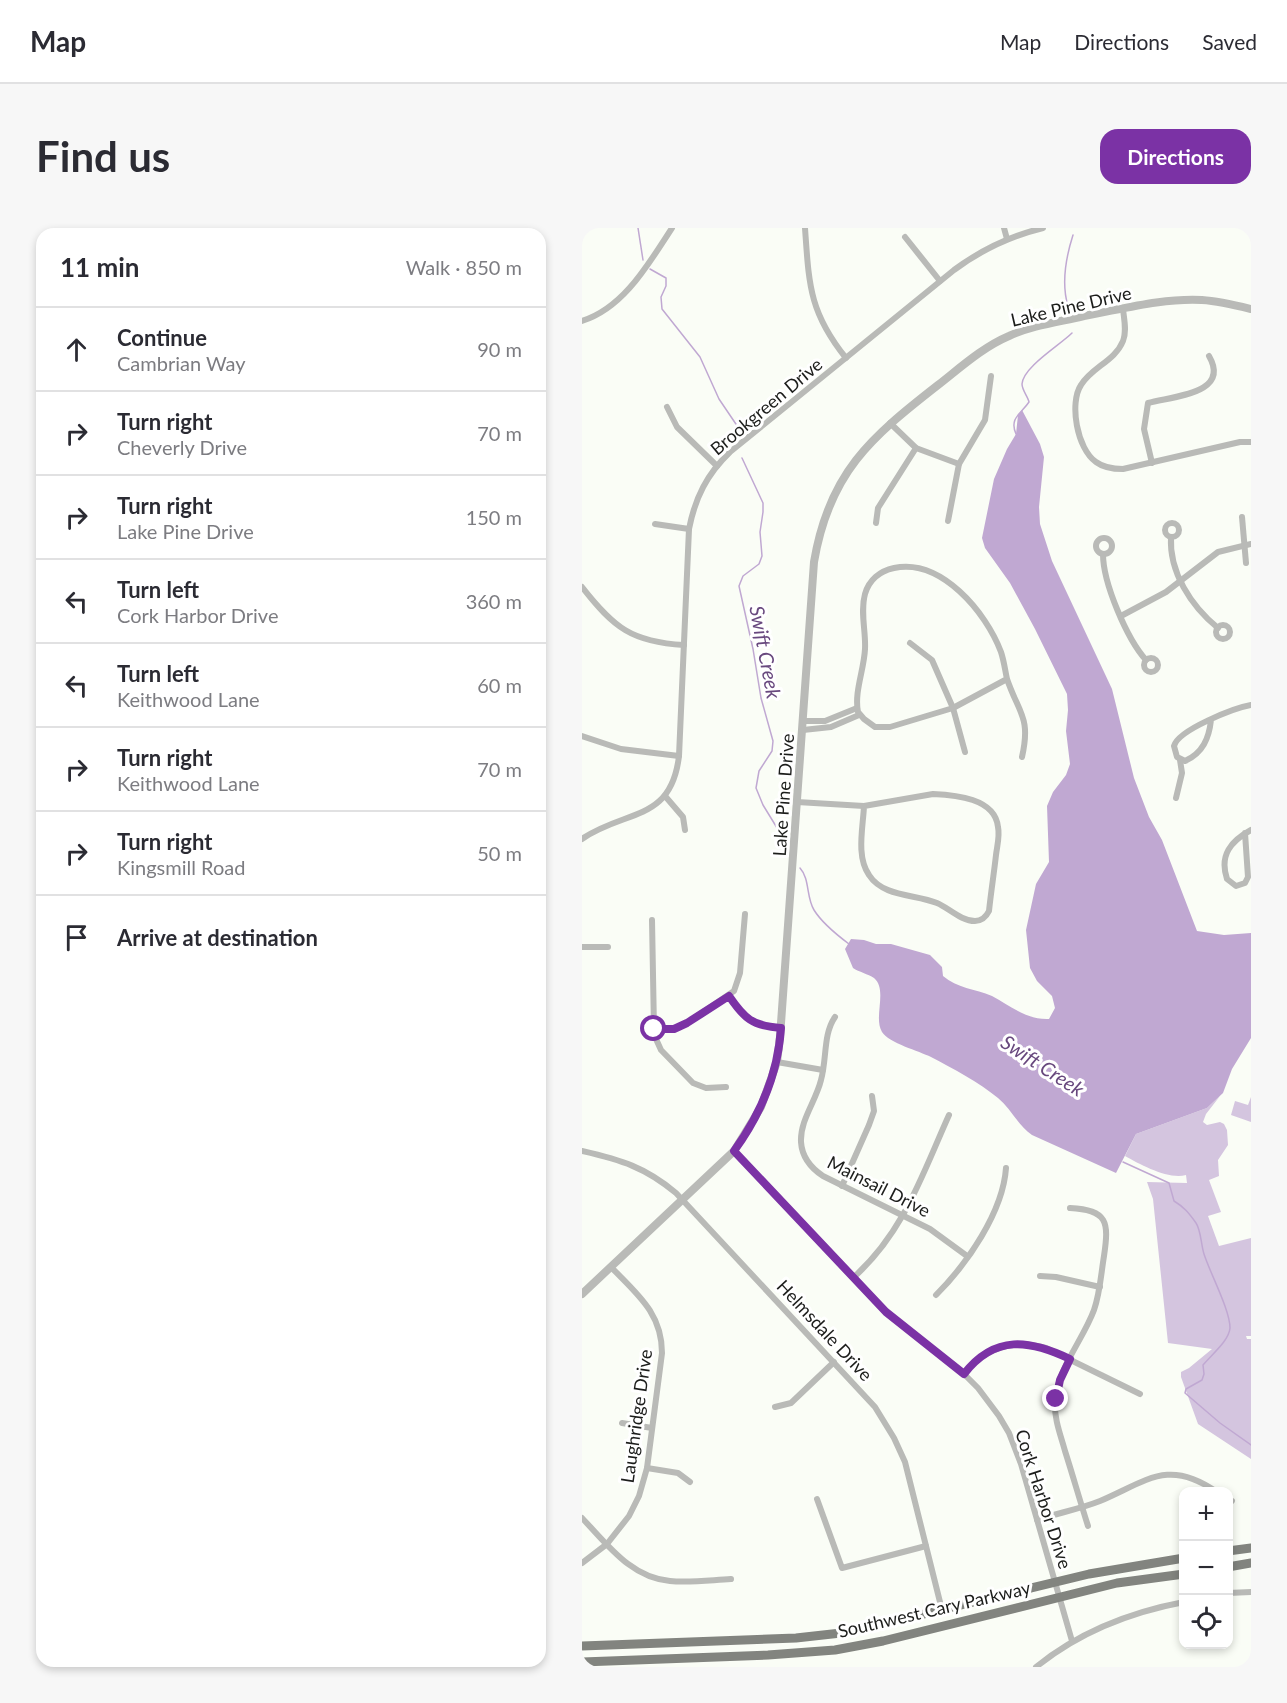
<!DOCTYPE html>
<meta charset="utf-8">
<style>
:root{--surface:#fff;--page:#f7f7f7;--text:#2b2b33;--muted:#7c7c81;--line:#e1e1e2;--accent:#7b32a5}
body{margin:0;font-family:Lato,sans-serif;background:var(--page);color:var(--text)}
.controls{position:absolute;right:18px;bottom:18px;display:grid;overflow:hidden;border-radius:12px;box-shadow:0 3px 9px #0003}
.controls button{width:54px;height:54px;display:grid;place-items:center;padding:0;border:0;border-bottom:2px solid var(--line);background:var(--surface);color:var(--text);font:30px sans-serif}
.stop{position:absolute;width:18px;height:18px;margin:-14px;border:4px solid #7b32a5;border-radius:50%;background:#fff}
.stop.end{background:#7b32a5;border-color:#fff;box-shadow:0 2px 6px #0008}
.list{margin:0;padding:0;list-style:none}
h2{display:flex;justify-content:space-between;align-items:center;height:78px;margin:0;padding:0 24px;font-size:26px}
h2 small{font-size:20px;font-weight:400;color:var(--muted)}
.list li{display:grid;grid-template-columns:39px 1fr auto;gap:18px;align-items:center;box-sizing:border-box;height:84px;padding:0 24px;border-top:2px solid var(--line)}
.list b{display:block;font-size:22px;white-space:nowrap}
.list p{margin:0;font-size:20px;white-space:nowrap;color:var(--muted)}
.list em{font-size:20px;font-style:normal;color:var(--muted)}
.icon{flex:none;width:33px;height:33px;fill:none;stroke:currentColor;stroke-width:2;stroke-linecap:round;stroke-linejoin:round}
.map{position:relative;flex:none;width:669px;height:1439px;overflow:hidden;border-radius:18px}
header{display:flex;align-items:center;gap:36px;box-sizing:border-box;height:84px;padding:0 30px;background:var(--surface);border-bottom:2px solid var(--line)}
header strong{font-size:28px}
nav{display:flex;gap:33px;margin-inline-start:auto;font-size:21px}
.intro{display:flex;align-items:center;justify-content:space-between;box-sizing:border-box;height:144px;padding:0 36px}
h1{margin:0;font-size:42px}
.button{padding:15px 27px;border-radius:18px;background:var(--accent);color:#fff;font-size:21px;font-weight:700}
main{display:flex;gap:36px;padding:0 36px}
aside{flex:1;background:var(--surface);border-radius:18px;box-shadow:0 3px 9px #0003}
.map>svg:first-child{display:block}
</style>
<header>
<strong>Map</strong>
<nav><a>Map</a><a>Directions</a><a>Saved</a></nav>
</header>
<div class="intro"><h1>Find us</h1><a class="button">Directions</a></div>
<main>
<aside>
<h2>11 min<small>Walk · 850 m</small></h2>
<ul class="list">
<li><svg class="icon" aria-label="ahead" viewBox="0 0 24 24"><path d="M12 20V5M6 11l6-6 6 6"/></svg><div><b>Continue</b><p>Cambrian Way</p></div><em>90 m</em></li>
<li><svg class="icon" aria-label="right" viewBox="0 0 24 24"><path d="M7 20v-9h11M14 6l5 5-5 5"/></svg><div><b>Turn right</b><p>Cheverly Drive</p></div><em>70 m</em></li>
<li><svg class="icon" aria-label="right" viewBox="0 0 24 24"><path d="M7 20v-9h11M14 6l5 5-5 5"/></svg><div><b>Turn right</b><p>Lake Pine Drive</p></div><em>150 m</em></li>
<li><svg class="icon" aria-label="left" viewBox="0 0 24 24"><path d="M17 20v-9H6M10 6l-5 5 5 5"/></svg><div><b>Turn left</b><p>Cork Harbor Drive</p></div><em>360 m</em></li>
<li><svg class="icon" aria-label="left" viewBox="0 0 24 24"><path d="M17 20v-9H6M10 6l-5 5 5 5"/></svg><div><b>Turn left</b><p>Keithwood Lane</p></div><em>60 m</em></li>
<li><svg class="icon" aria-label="right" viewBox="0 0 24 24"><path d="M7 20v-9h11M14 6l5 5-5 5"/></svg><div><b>Turn right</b><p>Keithwood Lane</p></div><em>70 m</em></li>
<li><svg class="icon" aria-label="right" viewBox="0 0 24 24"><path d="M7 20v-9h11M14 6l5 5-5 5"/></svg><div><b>Turn right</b><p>Kingsmill Road</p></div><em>50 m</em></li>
<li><svg class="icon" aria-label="arrive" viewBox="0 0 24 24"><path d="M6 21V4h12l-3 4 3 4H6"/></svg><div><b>Arrive at destination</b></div></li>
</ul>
</aside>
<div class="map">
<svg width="669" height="1439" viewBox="0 0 669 1439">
<rect width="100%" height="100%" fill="#fafdf6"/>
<g fill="#d4c5df">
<path d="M638,868l-14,18 -3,8 4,3 13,-3 4,2 3,6 1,15 -10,15 1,16 -10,4 12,32 -13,4 11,30 32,-8v98h-5l1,3h4v120l-53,-35 -17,-47v-5l8,-4 23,-19 -44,-6 -15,-144 -6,-17 40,1 -1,-8c-17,5 -45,-10 -61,-19l11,-22 71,-26z"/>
<path d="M669,869v25l-20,-7 4,-14 13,4z"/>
</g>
<path fill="#c0a8d2" d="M440,182l18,34 4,13 -5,50 1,17 12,37 60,128 22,89 15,39 13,23 35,91 27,4 27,-2v105l-19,31 -9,24 -16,15 -71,26 -20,39 -84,-38c-14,-10 -21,-26 -34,-37 -18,-15 -46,-30 -67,-41 -12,-6 -42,-14 -49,-25 -9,-15 6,-42 -8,-54 -6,-4 -15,-6 -21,-10l-8,-19 6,-10 13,1 12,4h15l39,11 12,12 1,9c14,12 32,13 49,20 19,10 34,24 57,23l6,-11 -3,-12 -15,-15 -7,-13 -4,-38 10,-46 13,-22 -2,-56 6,-14 13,-17 4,-11 -4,-33 2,-21 -1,-16 -32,-65 -25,-46 -25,-35 -3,-10 12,-59 13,-30 9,-15 2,-19z"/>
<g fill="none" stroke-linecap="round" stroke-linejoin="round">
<g stroke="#c0a8d2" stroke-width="1.5">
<path d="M56,0l5,32"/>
<path d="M68,41l16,9v8l-5,11 1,12 38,48 19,42 23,34"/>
<path d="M486,78c-7,-23 -2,-49 5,-71"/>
<path d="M434,206c-7,-16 5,-20 13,-32 -1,-5 -7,-12 -7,-18 1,-17 38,-39 50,-51"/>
<path d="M160,230l21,45v9l-3,20 2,24 -3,8 -16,12 -4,10 14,63 8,49 12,43 -1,10 -13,20 -3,17 7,17 19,31 2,16"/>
<path d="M218,640c10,11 6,29 14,42 8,13 23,25 35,34"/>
<path d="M541,934l46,21 5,18c10,6 15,12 22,22 5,7 5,22 8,31 6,19 26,56 26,74 -1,13 -19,27 -27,37l1,9 -2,6 -16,9 -1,4 35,30 31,22"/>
</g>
<g stroke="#b9bab7" stroke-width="6">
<path d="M223,0c4,56 4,84 41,130"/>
<path d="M422,0l3,11"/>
<path d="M323,9l35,44"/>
<path d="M541,81c1,10 4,22 0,32 -8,20 -31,26 -42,44 -12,18 -4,64 15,77 8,6 18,7 27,7l117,-27h11"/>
<path d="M0,93c42,-13 67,-58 90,-93"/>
<path d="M85,179l10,20 40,39"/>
<path d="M308,195l26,25 43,16"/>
<path d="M570,235l-8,-34 4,-26c25,-7 83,-9 61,-47"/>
<path d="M660,289l4,46"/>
<path d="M366,293l11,-57 26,-44 6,-44"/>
<path d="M294,295l2,-15 38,-60"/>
<circle cx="590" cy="302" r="7"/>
<path d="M73,296l34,5"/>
<path d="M589,309c-2,35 20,69 47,91"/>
<circle cx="522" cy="318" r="8"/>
<path d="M521,326c0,29 24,85 43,106"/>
<path d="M0,359c32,41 50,55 102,58"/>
<path d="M539,388l45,-24 52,-40 33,-8"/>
<circle cx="641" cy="404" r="7"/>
<path d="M328,415l22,17 21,48 12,44"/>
<circle cx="569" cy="437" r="7"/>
<path d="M425,451l-54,29 -63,19h-15l-11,-8 -6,-7c-4,-20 6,-42 7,-63 1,-18 -5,-37 0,-55 4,-14 15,-23 29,-26 47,-10 92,44 107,84 3,9 4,18 6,27 12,35 24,38 15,78"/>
<path d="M629,492c-2,18 -8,33 -26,41l-8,-4 -3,-11c4,-16 60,-38 77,-41"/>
<path d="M221,493h22l32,-13"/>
<path d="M221,502l28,-3 28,-12"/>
<path d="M0,508l39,13 58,7"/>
<path d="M351,566c22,1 62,4 65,33 2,9 -1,19 -2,28 -2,18 -5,37 -7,56 -3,6 -7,10 -14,10 -14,0 -26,-13 -38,-18 -22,-9 -54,-6 -68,-28 -13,-19 -6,-47 -5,-69z"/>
<path d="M83,568l18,21 2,13"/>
<path d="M594,570l6,-25 -2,-13"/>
<path d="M215,574l67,4"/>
<path d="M663,605l3,44 -3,6 -9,3 -9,-7c-8,-24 4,-38 24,-49"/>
<path d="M0,611c43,-30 89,-16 97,-83l10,-227c6,-31 18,-55 41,-77l224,-182c27,-20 56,-34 89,-42"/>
<path d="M70,692l2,109 2,10 5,11 32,33 13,5 20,-1"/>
<path d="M0,719h26"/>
<path d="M147,768c15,22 23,30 52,31"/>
<path d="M253,789c-12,17 -8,42 -14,63 -5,21 -21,40 -20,62 1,16 10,26 22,34l107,53 37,27"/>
<path d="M72,801h20l13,-6 47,-32 6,-18 5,-59"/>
<path d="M195,834l46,8"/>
<path d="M0,923c39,9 63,16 94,42l199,214 19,31 11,24 37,148"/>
<path d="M152,923l152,161 78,62 14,14 21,28 10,17 12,31 51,177"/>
<path d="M260,958l27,-61 5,-14 -2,-15"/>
<path d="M488,980c38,2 39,14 34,48 -3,18 -4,37 -10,54 -11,30 -37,59 -39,92 -1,17 6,34 10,49 8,25 15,50 23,75"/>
<path d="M458,1048l16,1 44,10"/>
<path d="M272,1049c50,-45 68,-102 95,-162"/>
<path d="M354,1067c31,-31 67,-83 70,-127"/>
<path d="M382,1146c21,-27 50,-35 82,-26l94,46"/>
<path d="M193,1179l16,-4 43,-41"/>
<path d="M40,1195l30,5"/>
<path d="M65,1240l31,5 12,9"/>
<path d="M235,1271l25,69 84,-22"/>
<path d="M646,1271l4,2"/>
<path d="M0,1290c25,26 49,60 88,63 20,2 41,-1 61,-2"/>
<path d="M455,1292c21,-7 43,-11 63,-19 47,-20 68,-43 117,-9"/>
<path d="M0,1335l25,-19 22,-28 10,-20 8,-28 15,-115c0,-40 -25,-59 -51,-86"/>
<path d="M646,1365l23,-1"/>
<path d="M454,1439c42,-34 95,-55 148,-65"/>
</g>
<path stroke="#b9bab7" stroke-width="8" d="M0,1066l152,-143 27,-44 16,-45 3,-25 34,-475c15,-89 56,-124 124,-177 23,-18 45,-38 71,-49 24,-11 50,-14 75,-20 39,-7 78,-18 118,-16 16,1 33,5 49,9"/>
<g stroke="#82847f" stroke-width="9">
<path d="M646,1323l23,-3"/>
<path d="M646,1339l23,-4"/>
<path d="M0,1418l214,-8 54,-6 239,-58 95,-16"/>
<path d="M0,1434l186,-7 67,-5 48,-9 234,-58 67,-9"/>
</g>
</g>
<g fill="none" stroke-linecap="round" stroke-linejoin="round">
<path stroke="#7b32a5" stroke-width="8" d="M72,801h20l13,-6 42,-27c15,22 23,30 52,32 -3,45 -20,86 -47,123l152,161 78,62c31,-40 66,-34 106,-15l-10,21 -4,19"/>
</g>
<g text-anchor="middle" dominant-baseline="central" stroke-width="6" stroke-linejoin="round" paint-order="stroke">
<g font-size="18" fill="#1c1d1b" stroke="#fff">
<text transform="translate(489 78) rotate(-13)">Lake Pine Drive</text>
<text transform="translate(184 178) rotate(-40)">Brookgreen Drive</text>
<text transform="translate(201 567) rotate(-86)">Lake Pine Drive</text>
<text transform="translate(297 958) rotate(27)">Mainsail Drive</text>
<text transform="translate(243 1102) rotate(47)">Helmsdale Drive</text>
<text transform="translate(54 1188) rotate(-82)">Laughridge Drive</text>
<text transform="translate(462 1271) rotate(72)">Cork Harbor Drive</text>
<text transform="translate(352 1381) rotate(-13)">Southwest Cary Parkway</text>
</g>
<g font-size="20" font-style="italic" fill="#68487e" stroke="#fff">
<text transform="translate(184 424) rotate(79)">Swift Creek</text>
<text transform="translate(461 837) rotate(33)">Swift Creek</text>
</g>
</g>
</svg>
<div class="controls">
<button>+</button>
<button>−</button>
<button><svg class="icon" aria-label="locate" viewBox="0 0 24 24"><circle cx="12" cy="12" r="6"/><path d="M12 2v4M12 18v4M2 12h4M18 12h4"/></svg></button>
</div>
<div class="stop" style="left:72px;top:801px"></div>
<div class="stop end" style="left:474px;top:1171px"></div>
</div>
</main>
